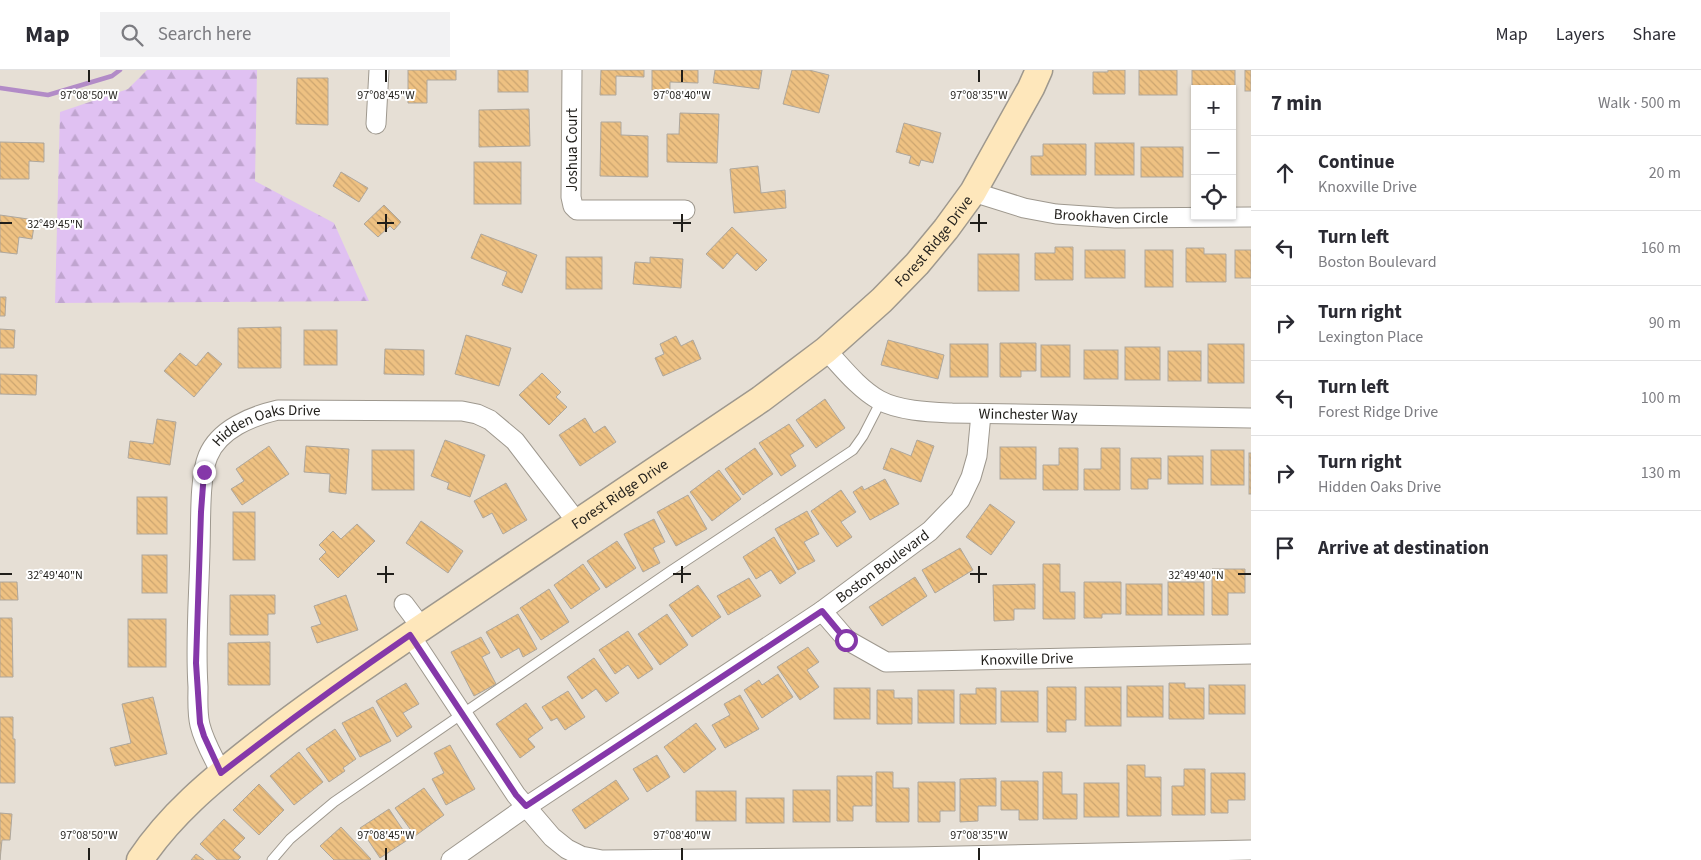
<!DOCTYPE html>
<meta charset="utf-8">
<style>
:root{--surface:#fff;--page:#f2f2f3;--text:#2b2b33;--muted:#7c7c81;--line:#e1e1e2}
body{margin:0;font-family:"Source Sans 3",sans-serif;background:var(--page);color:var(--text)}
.controls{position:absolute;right:15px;top:15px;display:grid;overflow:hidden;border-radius:0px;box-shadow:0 1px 4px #0004}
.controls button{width:45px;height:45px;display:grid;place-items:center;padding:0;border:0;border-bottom:1px solid var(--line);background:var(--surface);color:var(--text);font:25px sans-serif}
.stop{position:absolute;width:15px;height:15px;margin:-11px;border:4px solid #8538a9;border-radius:50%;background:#fff}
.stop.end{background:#8538a9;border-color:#fff;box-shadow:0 1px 5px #0008}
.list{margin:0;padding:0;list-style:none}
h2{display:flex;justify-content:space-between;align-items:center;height:65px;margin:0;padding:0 20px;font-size:21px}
h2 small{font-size:16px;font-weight:400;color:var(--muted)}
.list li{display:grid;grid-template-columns:32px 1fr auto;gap:15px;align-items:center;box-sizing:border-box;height:75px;padding:0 20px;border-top:1px solid var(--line)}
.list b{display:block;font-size:19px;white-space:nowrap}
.list p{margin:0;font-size:16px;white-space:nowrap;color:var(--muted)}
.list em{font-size:16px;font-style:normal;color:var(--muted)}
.icon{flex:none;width:28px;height:28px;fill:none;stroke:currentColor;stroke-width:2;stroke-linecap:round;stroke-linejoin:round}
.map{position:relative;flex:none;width:1251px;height:790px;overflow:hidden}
header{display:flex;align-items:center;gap:30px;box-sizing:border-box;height:70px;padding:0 25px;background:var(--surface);border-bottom:1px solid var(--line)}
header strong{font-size:24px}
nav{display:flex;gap:28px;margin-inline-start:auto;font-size:18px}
.search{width:350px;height:45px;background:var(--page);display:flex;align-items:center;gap:12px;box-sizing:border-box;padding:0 18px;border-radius:0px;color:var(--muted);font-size:19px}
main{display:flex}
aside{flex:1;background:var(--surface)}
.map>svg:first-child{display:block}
</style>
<header>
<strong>Map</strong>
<div class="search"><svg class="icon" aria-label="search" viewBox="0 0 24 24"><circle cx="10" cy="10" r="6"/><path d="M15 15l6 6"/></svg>Search here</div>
<nav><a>Map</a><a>Layers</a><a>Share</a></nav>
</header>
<main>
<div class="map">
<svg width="1251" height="790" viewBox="0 0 1251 790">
<defs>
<pattern id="forest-firs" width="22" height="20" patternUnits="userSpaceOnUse" patternTransform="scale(1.25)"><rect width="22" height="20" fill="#e0c1f2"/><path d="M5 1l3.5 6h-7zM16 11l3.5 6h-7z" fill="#c0a5cf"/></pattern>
<pattern id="building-back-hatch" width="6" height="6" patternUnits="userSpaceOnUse" patternTransform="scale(1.25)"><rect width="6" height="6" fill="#eec182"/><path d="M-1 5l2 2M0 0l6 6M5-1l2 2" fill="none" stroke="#cca570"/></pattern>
</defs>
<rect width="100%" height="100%" fill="#e6dfd5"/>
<path fill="url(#forest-firs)" d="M147,0h110l-2,111 79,42 35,78 -314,2 5,-191 68,-23z"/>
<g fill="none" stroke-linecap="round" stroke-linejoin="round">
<path stroke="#b28bc7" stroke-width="4.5" d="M0,18l48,7 64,-19 8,-6"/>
</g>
<g fill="url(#building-back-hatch)" stroke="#aea79d">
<path d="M408,0h48v10h-29v23h-19z"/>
<rect x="498" y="0" width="30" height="22"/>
<path d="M601,0h43v7l-28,-1v19h-16z"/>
<path d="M652,0h46v13l-28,-1v8h-18z"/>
<path d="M715,0h47l-3,19 -46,-6z"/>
<path d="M792,0h17l20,5 -10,38 -36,-9z"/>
<path d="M1108,0h17v24h-32v-22h15z"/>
<rect x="1139" y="0" width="38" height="25"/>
<path d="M1192,0h43v22h-3v-3h-37v3h-3z"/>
<rect x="1245" y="0" width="6" height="21"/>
<path d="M297,8h31v47l-32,-1z"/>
<path d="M529,39l1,37 -51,1v-37z"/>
<path d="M680,43l39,1 -2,49 -50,-1v-28h12z"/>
<path d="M601,52h20v13l27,1v41l-48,-1z"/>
<path d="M904,53l37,10 -8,30 -12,-3 -2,6 -10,-3 2,-7 -15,-4z"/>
<rect x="1193" y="70" width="2" height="37"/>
<rect x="1232" y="70" width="1" height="31"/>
<path d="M0,72l44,1v19l-15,-1v18h-29z"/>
<rect x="1095" y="73" width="39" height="32"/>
<path d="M1043,74h43v31h-55v-19h12z"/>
<rect x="1141" y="77" width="42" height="30"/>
<rect x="474" y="92" width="47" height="42"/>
<path d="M758,96l3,27 24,-3 1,18 -52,5 -4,-44z"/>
<path d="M341,102l27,16 -9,14 -26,-16z"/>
<path d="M384,135l17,17 -7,8 -4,-4 -12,11 -14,-13z"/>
<path d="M0,145l35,5 -3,19 -13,-2 -2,17 -17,-2z"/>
<path d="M732,157l35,33 -11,11 -19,-18 -14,16 -17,-15z"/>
<path d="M481,164l56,21 -15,38 -20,-8 5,-13 -36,-14z"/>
<path d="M1055,177h18v33h-38v-27h20z"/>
<path d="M1186,178h18v6h22v28h-40z"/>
<rect x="1085" y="180" width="40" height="28"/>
<rect x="1145" y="180" width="28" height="37"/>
<rect x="1235" y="180" width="16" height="28"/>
<rect x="978" y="184" width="41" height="37"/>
<rect x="566" y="187" width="36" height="32"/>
<path d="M650,187l33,2 -2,29 -48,-4 2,-22 15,1z"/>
<path d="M0,227h6l-1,19h-5z"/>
<path d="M281,257v41h-43v-40z"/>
<path d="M0,259l15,1 -1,18h-14z"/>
<rect x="304" y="260" width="33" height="35"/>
<path d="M466,265l45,13 -12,38 -44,-12z"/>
<path d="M676,266l5,10 12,-6 8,19 -38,17 -8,-18 9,-4 -4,-10z"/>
<path d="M888,270l56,15 -6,24 -57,-14z"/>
<path d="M1000,273h36v28h-15v6h-21z"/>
<rect x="950" y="274" width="38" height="33"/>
<rect x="1208" y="274" width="36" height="39"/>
<rect x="1041" y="275" width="29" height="32"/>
<rect x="1125" y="277" width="35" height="33"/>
<path d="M385,279l39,1v25l-40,-1z"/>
<rect x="1084" y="280" width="34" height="29"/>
<rect x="1168" y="281" width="33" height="30"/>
<path d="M208,282l14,12 -28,33 -30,-26 16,-18 16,13z"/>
<path d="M542,303l19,19 -5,5 11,10 -18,18 -30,-30z"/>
<path d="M0,304l37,1 -1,20 -36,-1z"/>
<path d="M825,329l20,29 -29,20 -20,-28z"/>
<path d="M585,348l9,15 11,-7 11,16 -36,24 -21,-31z"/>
<path d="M157,349l19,3 -6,43 -42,-7 2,-17 23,3z"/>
<path d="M789,354l15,22 -14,9 6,11 -15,10 -22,-33z"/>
<path d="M445,370l40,15 -15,42 -23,-8 2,-6 -18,-7z"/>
<path d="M917,370l17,6 -13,36 -38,-13 8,-21 20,8z"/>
<path d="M269,376l20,28 -47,31 -11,-16 13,-8 -8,-12z"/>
<path d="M306,376l43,3 -3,45 -17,-2 1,-18 -26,-2z"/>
<rect x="1000" y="377" width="36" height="32"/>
<path d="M755,378l18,26 -30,21 -18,-26z"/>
<path d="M1059,378h19v42h-35v-25h16z"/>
<path d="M1101,378h19v42h-36v-21h17z"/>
<rect x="372" y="380" width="42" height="40"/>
<rect x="1211" y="380" width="33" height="35"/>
<rect x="1249" y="383" width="2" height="41"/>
<rect x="1168" y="386" width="35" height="28"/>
<path d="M1131,388h30v21h-13v10h-17z"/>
<path d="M719,400l22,29 -29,22 -22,-29z"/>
<path d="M885,409l14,25 -29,16 -17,-28 9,-6 2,4z"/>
<path d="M506,413l21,37 -24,14 -11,-21 -9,5 -9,-17z"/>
<path d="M841,420l15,22 -15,10 11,15 -15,10 -26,-36z"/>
<path d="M688,425l19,34 -31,17 -19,-34z"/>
<rect x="137" y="427" width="30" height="37"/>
<path d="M990,434l25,18 -24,33 -25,-18z"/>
<path d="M807,441l12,23 -15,8 11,19 -17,9 -23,-41z"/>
<rect x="233" y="442" width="22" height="48"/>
<path d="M654,449l11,23 -12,6 7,15 -17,9 -19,-38z"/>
<path d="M421,451l42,30 -15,22 -42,-30z"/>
<path d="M357,454l18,17 -37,37 -19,-19 7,-7 -7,-7 14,-14 8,8z"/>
<path d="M774,467l22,36 -16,11 -9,-14 -15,9 -13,-22z"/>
<path d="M617,471l19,27 -30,20 -19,-27z"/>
<path d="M960,478l13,22 -38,23 -13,-23z"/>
<rect x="142" y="485" width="25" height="38"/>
<path d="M583,494l17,25 -29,20 -17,-24z"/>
<path d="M1043,494h17v28h15v27h-32z"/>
<path d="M1212,499h33v24h-17v22h-16z"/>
<path d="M915,507l12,19 -45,30 -13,-19z"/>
<path d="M749,508l12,18 -33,19 -11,-19z"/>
<path d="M0,512h17l1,18h-18z"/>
<path d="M1084,512h37v32h-19v4h-18z"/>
<rect x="1168" y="512" width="36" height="33"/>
<path d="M1035,514v25h-21v11l-20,1 -1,-36z"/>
<rect x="1126" y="514" width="36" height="31"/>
<path d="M698,515l23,32 -29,20 -23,-32z"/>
<path d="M549,519l20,33 -28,18 -21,-32z"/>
<path d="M230,525h45v19h-7v21h-38z"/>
<path d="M346,525l12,35 -41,13 -6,-16 10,-3 -7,-18z"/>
<path d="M518,544l19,35 -14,8 -4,-9 -18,10 -15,-26z"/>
<path d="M667,544l21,31 -28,20 -22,-31z"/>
<path d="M0,548h12l1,59h-13z"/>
<rect x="128" y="549" width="38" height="48"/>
<path d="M628,561l25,38 -15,10 -10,-14 -13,9 -16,-24z"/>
<path d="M481,567l9,16 -8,4 14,27 -22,12 -23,-44z"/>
<path d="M270,572v43h-42v-42z"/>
<path d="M808,577l11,15 -12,8 12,17 -19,13 -23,-33z"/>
<path d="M594,588l25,35 -13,9 -10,-13 -14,10 -15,-22z"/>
<path d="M778,604l15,23 -31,21 -18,-28 15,-10 3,5z"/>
<path d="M406,613l13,21 -16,9 9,14 -15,10 -21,-36z"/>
<path d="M1169,613h16v5h19v31h-35z"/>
<rect x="1209" y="615" width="36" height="29"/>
<rect x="1127" y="616" width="36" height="31"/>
<path d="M1047,617h29v33h-10v12h-19z"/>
<rect x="1085" y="617" width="36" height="39"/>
<rect x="834" y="618" width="36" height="31"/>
<path d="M976,618h20v36h-36v-30h16z"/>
<path d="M877,620h17v8h18v26h-35z"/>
<rect x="918" y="620" width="36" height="33"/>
<path d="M568,621l17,26 -20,13 -8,-12 -6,3 -9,-14z"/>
<rect x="1001" y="621" width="37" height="31"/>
<path d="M740,625l19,34 -34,19 -13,-23 18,-10 -6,-11z"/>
<path d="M153,627l14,57 -52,12 -5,-18 21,-5 -9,-39z"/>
<path d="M526,633l17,25 -15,11 7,8 -15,11 -24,-34z"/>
<path d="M373,637l18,34 -31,16 -18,-34z"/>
<path d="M0,647h13v22h2v44h-15z"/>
<path d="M696,653l20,26 -32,24 -20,-26z"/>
<path d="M335,659l21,30 -13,9 2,3 -16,11 -23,-33z"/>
<path d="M450,675l25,44 -29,16 -14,-26 12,-6 -10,-20z"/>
<path d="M299,682l24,30 -29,23 -24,-29z"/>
<path d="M657,685l13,22 -23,15 -14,-23z"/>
<path d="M1127,695h18v12h16v39h-34z"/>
<path d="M1184,699h21v46h-33v-29h12z"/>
<path d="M876,702h17v16h16v34h-33z"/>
<path d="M1043,702h19v22h15v25h-34z"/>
<path d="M1211,703h34v27h-17v13h-17z"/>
<path d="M837,706h35v30h-19v15h-16z"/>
<path d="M996,708v28h-18v15l-18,1v-43z"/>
<path d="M616,710l13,19 -44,30 -13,-19z"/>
<path d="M1001,711h37v39h-19v-10h-18z"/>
<path d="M918,712h37v29h-15v11h-22z"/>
<rect x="1084" y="713" width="35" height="34"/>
<path d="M259,714l25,26 -25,25 -26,-25z"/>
<path d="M424,718l20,27 -29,21 -20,-28z"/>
<rect x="793" y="720" width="37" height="32"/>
<rect x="696" y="721" width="40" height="30"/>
<rect x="746" y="728" width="38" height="25"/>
<path d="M389,739l20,30 -29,19 -20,-30z"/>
<path d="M0,743l12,1 -2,26h-8l-2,20z"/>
<path d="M224,749l21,19 -12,12 8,7 -3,3h-21l-17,-16z"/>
<path d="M341,757l30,32 -1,1h-36l-14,-14z"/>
<path d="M196,784l8,6h-13z"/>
</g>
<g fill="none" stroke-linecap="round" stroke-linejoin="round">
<defs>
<path id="service" d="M272,790l18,-21 44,-37 335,-230 184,-122 10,-14 18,-35"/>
<g id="minor">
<path d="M572,0l-1,127 2,9 4,4h108"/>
<path d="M376,54l3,-54"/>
<path id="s1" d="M973,122l51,16 32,6 59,4 136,-1"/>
<path id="s2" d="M826,280c16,17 32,38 53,50 20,11 51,12 73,13l299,5"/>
<path d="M404,534l18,24"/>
<path id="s3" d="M822,541l25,29 39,22 365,-8"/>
<path d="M410,565l106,160 36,42 15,12 14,7 21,4 310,-3 339,-7"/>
<path id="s4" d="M221,703c-7,-15 -17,-31 -21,-48 -3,-12 -2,-26 -2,-38 -3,-46 1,-91 2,-137 1,-24 -1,-73 8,-94 11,-27 44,-40 70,-46l184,1 15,3 13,6 25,21 62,81"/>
<path id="s5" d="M451,790l75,-53 296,-196 108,-80 30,-31 11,-23 6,-21 4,-42"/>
</g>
<g id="secondary">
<path id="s6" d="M140,790c30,-45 71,-79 113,-112 54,-43 111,-81 168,-120 113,-76 226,-153 340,-229l65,-49 56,-50 35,-36 29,-35 27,-37 58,-104 8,-18"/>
</g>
</defs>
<use href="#service" stroke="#9e988e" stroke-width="11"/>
<use href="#minor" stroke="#9e988e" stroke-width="21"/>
<use href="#secondary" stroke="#9e988e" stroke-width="29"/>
<use href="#service" stroke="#fff" stroke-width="9"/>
<use href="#minor" stroke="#fff" stroke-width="19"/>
<use href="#secondary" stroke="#fee7bb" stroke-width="26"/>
</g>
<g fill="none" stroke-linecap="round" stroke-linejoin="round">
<path stroke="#8538a9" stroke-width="6" d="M204,402l-3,40 -5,151 4,60 4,13 17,37c62,-48 125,-94 189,-138l106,160 10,11 296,-195 24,29"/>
</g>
<path fill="none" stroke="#201e1a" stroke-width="2" d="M89,0v12M386,0v12M682,0v12M979,0v12M386,144v18M682,144v18M979,144v18M0,153h12M377,153h17M673,153h18M970,153h17M386,496v17M682,496v17M979,496v17M0,504h12M377,504h17M673,504h18M970,504h17M1238,504h13M89,778v12M386,778v12M682,778v12M979,778v12"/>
<g text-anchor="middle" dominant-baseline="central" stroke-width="4" stroke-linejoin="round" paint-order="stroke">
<g font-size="15" fill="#201e1a" stroke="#fff">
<text transform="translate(572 80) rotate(-90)">Joshua Court</text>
<text stroke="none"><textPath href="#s1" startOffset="141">Brookhaven Circle</textPath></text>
<text stroke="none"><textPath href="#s6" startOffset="1011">Forest Ridge Drive</textPath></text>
<text stroke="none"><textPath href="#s2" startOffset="224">Winchester Way</textPath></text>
<text stroke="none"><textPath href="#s4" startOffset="394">Hidden Oaks Drive</textPath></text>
<text stroke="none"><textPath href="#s6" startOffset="606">Forest Ridge Drive</textPath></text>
<text stroke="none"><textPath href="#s5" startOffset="522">Boston Boulevard</textPath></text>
<text stroke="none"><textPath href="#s3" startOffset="224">Knoxville Drive</textPath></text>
</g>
</g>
<g font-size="12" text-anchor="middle" fill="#201e1a" stroke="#fff" stroke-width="4" stroke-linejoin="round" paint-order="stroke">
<text x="89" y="29">97°08'50"W</text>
<text x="386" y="29">97°08'45"W</text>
<text x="682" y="29">97°08'40"W</text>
<text x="979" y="29">97°08'35"W</text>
<text x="55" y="158">32°49'45"N</text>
<text x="55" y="509">32°49'40"N</text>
<text x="1196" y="509">32°49'40"N</text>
<text x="89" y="769">97°08'50"W</text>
<text x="386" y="769">97°08'45"W</text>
<text x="682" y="769">97°08'40"W</text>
<text x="979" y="769">97°08'35"W</text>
</g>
</svg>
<div class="controls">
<button>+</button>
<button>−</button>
<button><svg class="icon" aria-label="locate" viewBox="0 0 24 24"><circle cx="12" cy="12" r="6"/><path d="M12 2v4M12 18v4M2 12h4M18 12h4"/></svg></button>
</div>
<div class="stop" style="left:846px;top:570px"></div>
<div class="stop end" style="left:204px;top:402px"></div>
</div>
<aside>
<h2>7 min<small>Walk · 500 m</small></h2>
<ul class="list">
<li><svg class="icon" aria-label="ahead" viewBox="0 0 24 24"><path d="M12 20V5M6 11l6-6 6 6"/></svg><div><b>Continue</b><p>Knoxville Drive</p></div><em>20 m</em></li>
<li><svg class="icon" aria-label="left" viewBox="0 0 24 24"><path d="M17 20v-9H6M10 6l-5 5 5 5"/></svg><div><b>Turn left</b><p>Boston Boulevard</p></div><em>160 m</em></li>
<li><svg class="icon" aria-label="right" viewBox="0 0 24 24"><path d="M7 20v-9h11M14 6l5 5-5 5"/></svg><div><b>Turn right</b><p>Lexington Place</p></div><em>90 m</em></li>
<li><svg class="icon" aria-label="left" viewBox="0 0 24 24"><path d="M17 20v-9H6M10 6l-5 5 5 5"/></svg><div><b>Turn left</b><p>Forest Ridge Drive</p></div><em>100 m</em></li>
<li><svg class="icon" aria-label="right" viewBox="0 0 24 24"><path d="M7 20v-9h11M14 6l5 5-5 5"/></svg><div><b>Turn right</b><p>Hidden Oaks Drive</p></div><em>130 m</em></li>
<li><svg class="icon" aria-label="arrive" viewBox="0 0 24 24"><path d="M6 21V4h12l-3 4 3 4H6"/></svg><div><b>Arrive at destination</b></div></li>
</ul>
</aside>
</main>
